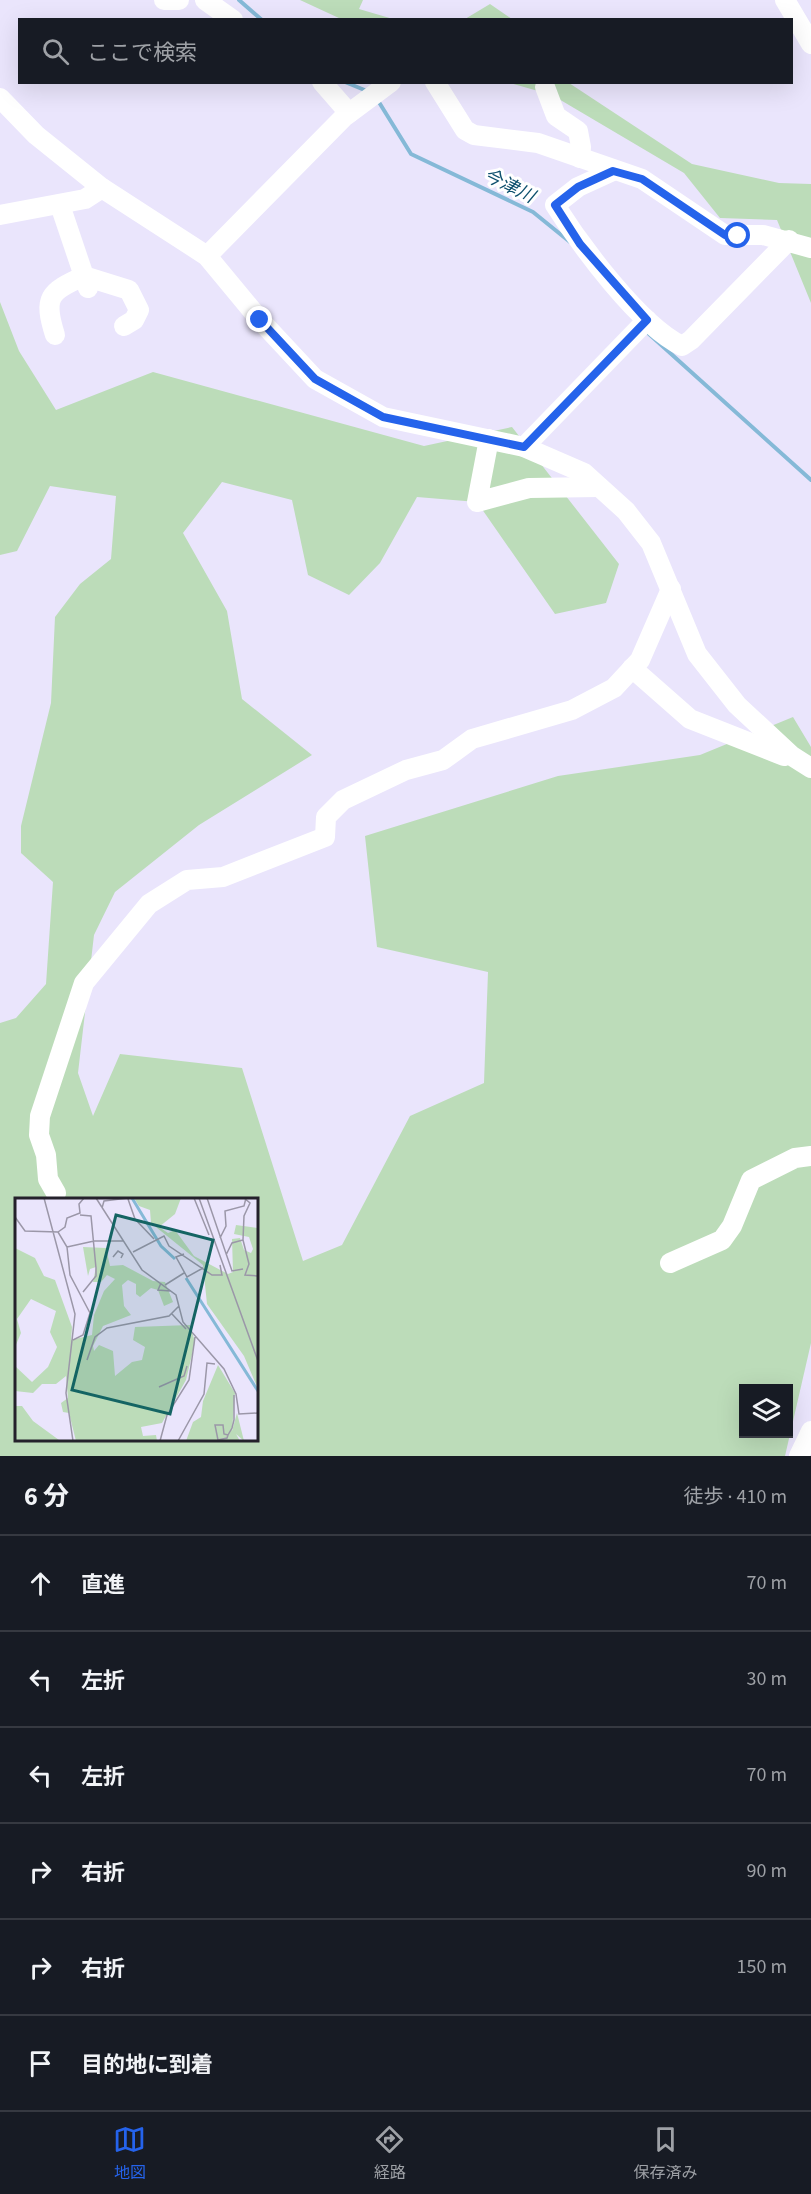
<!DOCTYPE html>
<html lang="ja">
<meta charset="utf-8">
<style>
:root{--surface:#171b24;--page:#242831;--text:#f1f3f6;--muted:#9ea1a6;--line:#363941;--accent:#2563eb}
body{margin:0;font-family:"Source Sans 3","Noto Sans JP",sans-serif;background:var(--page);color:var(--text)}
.controls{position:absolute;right:18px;bottom:18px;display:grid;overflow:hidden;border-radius:0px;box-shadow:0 6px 24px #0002}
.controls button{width:54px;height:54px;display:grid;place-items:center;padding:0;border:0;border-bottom:2px solid var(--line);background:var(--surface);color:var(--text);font:30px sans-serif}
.stop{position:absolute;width:18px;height:18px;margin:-14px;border:4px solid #2563eb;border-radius:50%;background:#fff}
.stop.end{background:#2563eb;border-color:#fff;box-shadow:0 2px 6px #0008}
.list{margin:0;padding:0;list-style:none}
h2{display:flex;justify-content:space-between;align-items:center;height:78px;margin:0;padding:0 24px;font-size:26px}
h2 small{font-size:20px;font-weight:400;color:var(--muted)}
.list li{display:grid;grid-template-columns:39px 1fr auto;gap:18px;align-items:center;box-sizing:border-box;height:96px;padding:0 24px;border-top:2px solid var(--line)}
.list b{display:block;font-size:22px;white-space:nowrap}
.list em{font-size:20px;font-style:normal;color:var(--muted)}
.icon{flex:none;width:33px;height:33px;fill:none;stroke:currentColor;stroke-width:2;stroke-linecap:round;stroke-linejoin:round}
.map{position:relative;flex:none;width:811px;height:1456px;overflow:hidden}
.search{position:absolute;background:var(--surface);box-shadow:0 6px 24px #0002;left:18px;right:18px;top:18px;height:66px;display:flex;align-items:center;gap:15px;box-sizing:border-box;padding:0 21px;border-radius:0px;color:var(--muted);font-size:22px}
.sheet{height:654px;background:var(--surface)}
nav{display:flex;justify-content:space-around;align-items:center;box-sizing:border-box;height:84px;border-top:2px solid var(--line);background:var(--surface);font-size:16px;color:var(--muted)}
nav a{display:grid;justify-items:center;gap:3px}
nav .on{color:var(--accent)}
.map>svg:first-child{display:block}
</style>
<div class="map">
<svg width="811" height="1456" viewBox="0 0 811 1456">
<rect width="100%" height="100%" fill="#eae5fc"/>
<g fill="#bcdcb9" fill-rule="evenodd">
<path d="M300,0h63l-4,9 34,10h-52z"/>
<path d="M490,4l22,15h-48h1z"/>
<path d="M510,83h59l123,81 87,19 32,1v119l-34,-83 -57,-2 -36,-45 -132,-78z"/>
<path d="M0,302l19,49 37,59 97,-38 271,74 88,-19 107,137 -13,39 -51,11 -78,-112 -60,-5 -37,66 -31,32 -41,-20 -16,-75 -70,-18 -39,51 44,78 15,88 70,56 -113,70 -84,67 -21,43 -16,138 15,43 27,-62 122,14 61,193 39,-16 68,-129 74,-33 4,-111 -111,-25 -12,-111 193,-60 142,-21 93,-38 18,30v596l-26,113h-785v-433l16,-5 30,-34 7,-102 -32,-29v-27l30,-123 4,-86 25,-33 31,-25 5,-63 -66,-10 -33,65 -17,4zM16,1200h240v240h-240zM744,1388h44v46h-44z"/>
</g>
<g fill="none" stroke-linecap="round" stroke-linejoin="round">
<g stroke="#85b9d7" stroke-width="4">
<path d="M239,0l23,20"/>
<path d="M345,82l22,9"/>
<path d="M377,99l34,55 122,58 37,30"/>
<path d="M649,334l162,146"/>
</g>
<g stroke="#fff" stroke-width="20">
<path d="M164,0h15"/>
<path d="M205,0l28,20"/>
<path d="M785,0l26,44"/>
<path d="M322,82l27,31"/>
<path d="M435,82l30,48 9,5 64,8 104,36 83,56h38l48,13"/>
<path d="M545,87l11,29 22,15 3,16 -1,11"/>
<path d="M0,98l36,37 66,53 105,68 53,64 55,59 68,38 141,30 60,26 42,38 25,32 46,111 40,51 55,51 19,12"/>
<path d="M613,171l-35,16 -23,18c26,41 84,120 127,141l9,-6 98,-100"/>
<path d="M60,205l28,83"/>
<path d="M0,215l85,-16 17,-11"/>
<path d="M207,256l137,-139 47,-35"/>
<path d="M55,335c-12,-38 -6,-43 29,-59l45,14 10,20 -5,10 -10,6"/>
<path d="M489,439l-12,63 52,-14 70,-1"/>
<path d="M524,447l123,-127"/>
<path d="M632,668l58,51 94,37"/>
<path d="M56,1193l-8,-14 -2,-24 -7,-20 1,-19 44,-133 65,-79 38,-24 36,-3 102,-40 1,-20 17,-17 63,-30 37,-10 29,-21 100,-29 42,-22 26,-28 31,-71"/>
<path d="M670,1263l52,-23 10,-14 19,-46 44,-22 16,-2"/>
<path d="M799,1456l12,-25"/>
</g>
</g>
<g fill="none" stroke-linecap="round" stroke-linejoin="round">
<path stroke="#2563eb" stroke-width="8" d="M260,320l55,59 68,38 141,30 123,-127 -67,-76 -25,-39 23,-18 35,-16 29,8 83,56 13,1"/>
</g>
<g text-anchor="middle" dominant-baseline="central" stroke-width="6" stroke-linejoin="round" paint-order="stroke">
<g font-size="18" font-style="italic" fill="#0e506e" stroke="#fff">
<text transform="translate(509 186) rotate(26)">今津川</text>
</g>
</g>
<g transform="translate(15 1198)">
<rect width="243" height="243" fill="#eae5fc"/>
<path d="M119,0h47l-6,16 -16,13 9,6 7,-3 19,26 34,18 5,-2 -1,-33 8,-1 4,12 7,3 2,-4 -4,-12 -15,-3 2,-9 22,3v161l-14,-33 -37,-52 -4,-39 -52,-42 -1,-13 -11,-4zM68,49l23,1 4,18 13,-1 30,16 12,1 8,20 -9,4 -6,-16 -7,-2 -11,9 -4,-3v-10l-8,-4 -6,5 2,21 7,9 -28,11 -10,20 1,5 5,-6 14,6 2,25 17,-14 10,-2 3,-13 -12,-7 2,-13 55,-2 5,17 -9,38 -24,43 -21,4 2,9 13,-1 1,6h-81l-7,-28 -6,-1 -2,-9 7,-5 -2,-22 -10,8h-14l-9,9 -18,-2v-25l17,16 16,-15 9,-20 -7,-15 6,-21 -25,-12 -14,20 4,14 -6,14v-99l20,10 9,18 11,4 17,47 -1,13 21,-5 2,-20 10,-24 11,-12 -8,-4 -6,7h-8l3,-15 -6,2 -2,7zM203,167l17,28 -3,38 5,-18 7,28 -8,-7 4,7h-54l7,-19 8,-5 2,-16zM0,208h7l11,15 26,19 -44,1z" fill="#bcdcb9"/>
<path fill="none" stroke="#85b9d7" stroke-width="3" d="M117,0l29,48 14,13M171,80l72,113"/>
<path fill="none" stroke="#9b97a8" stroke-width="1.5" d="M29,0l31,116 -9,79 7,48M81,0l46,72 34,25 7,27 41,47 12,25 3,20 19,-1M179,0l15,37M184,0l59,163M192,0l25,73 11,-2M113,1l7,20 19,20M87,10l2,-7 24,-3M65,17l11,1 5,52v8l-13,16M0,19l10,14 33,1 9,15 3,28 20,38 -7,22 -10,5M43,34l7,-5 2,-9 13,-5 -1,-9 5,-6M205,40l6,-12 -1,-15 19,-5 2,-8M228,42l6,24 -4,11 13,1M52,49l27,-6h29M118,54l31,-16 5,10 43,29h10l-2,-10M169,56l-8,3 11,20 16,-9M211,57l6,-12 11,-3 1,-24 6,-13 -6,-5M98,59l5,-6 5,3 -2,4M146,85l-3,7 13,1M150,87l19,-12M157,116l14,15M72,162l8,-23 12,-9 62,-12 10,-10M144,189l25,-11 3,-10M213,237l-4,-1 -1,-9h-8l3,15 9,-2 1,-3 4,-7 2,-8v-25M145,243l7,-26 22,-35 6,-43M163,243l26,-47 3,-31 8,1"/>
<path fill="#146463" fill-opacity="0.15" stroke="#146463" stroke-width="3" d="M101,17l97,25 -43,174 -98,-24z"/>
<rect width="243" height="243" fill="none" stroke="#24212b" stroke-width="3"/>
</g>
</svg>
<div class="controls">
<button><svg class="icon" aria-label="layers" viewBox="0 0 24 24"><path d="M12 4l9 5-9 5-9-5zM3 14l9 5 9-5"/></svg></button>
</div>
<div class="stop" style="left:738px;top:236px"></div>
<div class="stop end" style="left:260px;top:320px"></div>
<div class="search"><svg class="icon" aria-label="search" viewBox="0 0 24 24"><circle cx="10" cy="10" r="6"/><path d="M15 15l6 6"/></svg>ここで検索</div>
</div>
<section class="sheet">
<h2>6 分<small>徒歩 · 410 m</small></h2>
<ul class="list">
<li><svg class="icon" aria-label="ahead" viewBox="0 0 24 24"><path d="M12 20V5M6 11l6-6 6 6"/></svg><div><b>直進</b></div><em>70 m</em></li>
<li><svg class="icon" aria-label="left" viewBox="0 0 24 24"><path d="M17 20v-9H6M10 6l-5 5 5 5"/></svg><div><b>左折</b></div><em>30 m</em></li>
<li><svg class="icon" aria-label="left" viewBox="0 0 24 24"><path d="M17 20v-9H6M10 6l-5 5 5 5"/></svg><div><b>左折</b></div><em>70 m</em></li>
<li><svg class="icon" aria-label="right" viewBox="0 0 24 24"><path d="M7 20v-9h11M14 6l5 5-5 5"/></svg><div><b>右折</b></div><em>90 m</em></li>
<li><svg class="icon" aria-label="right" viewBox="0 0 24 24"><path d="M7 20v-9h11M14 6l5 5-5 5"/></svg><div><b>右折</b></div><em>150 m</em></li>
<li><svg class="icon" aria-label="arrive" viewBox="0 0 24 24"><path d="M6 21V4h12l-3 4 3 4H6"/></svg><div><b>目的地に到着</b></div></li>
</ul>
</section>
<nav>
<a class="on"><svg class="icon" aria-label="map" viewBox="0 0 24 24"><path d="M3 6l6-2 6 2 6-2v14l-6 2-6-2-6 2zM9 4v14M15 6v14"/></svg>地図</a>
<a><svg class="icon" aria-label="directions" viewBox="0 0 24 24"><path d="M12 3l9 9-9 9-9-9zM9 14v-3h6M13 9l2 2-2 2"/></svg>経路</a>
<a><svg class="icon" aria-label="saved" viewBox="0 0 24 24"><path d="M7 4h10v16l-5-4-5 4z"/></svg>保存済み</a>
</nav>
